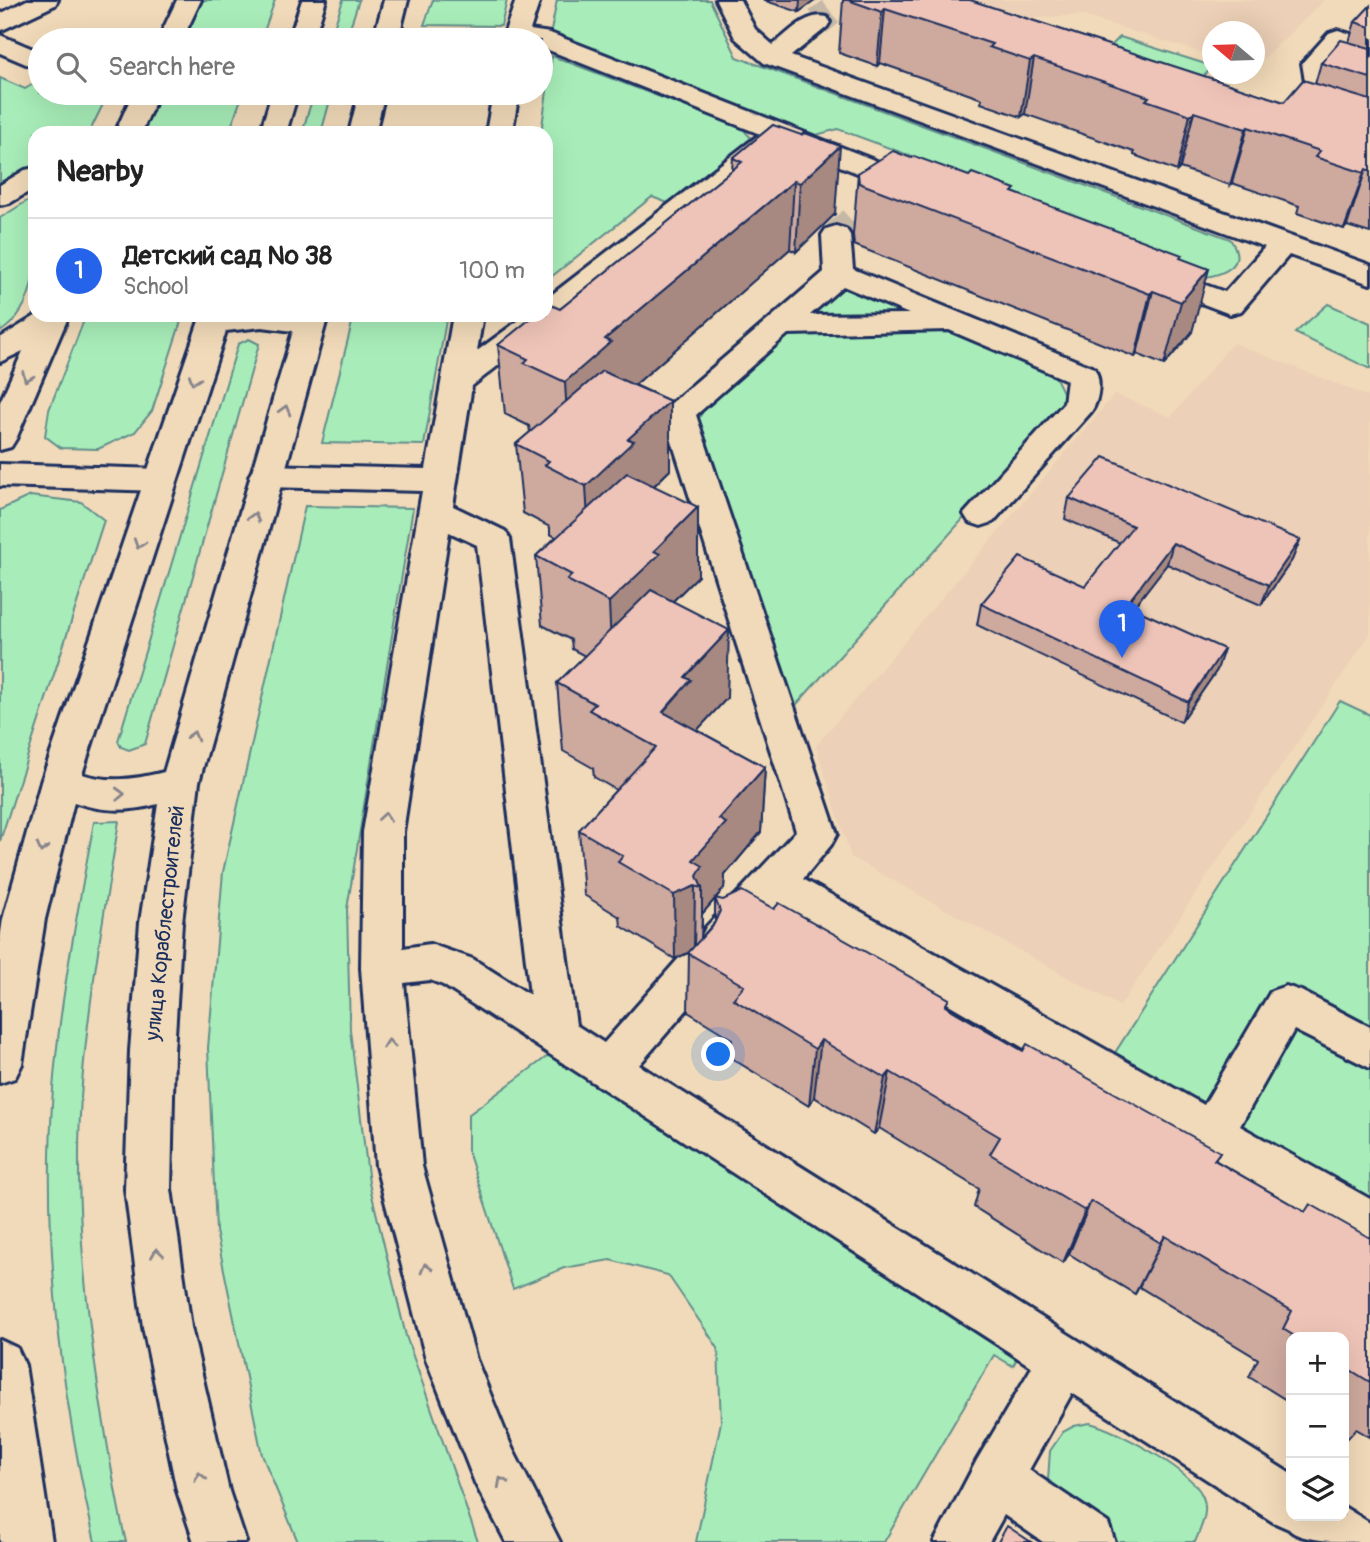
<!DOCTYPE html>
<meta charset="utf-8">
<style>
:root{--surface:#fff;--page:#f6f6f6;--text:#222;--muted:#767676;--line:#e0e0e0;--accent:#2563eb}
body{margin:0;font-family:Pangolin,sans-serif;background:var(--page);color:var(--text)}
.controls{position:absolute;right:21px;bottom:21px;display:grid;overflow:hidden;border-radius:14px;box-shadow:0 7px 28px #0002}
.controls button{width:63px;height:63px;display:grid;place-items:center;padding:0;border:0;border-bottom:2px solid var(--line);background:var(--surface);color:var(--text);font:35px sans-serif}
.compass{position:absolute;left:1202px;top:21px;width:63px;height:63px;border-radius:50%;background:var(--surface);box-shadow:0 7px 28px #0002;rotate:289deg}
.you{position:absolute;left:719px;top:1055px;width:24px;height:24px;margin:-18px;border:5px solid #fff;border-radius:50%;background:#1a73e8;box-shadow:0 0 0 10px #1a73e833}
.badge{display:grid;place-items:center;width:46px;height:46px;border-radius:50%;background:var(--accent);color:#fff;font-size:23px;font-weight:700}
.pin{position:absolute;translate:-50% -58px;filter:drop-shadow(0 2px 4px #0008)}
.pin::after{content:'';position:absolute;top:37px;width:24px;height:21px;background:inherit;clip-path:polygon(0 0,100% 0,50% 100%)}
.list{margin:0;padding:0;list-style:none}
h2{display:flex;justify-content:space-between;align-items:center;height:91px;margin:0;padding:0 28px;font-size:30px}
h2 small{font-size:23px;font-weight:400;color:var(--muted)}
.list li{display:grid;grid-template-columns:46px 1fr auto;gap:21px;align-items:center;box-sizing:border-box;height:105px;padding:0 28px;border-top:2px solid var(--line)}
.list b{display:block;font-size:26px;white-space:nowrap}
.list p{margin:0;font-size:23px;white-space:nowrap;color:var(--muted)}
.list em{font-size:23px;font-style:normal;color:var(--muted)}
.icon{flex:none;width:38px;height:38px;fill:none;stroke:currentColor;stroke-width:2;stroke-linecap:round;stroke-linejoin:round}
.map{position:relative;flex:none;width:1370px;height:1542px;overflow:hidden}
.search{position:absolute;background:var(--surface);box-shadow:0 7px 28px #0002;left:28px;top:28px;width:525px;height:77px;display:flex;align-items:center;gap:18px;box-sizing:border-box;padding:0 24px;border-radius:38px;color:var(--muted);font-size:26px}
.panel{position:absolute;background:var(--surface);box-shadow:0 7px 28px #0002;left:28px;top:126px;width:525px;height:196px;border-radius:21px}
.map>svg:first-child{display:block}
</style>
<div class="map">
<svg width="1370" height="1542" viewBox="0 0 1370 1542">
<rect width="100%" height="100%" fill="#f1dab9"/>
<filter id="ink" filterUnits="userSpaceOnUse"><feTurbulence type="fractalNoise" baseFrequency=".0143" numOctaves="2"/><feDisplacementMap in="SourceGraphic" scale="14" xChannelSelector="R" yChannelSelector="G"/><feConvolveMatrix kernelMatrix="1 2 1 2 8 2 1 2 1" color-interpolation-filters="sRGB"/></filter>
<g filter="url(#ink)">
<g fill="#ecd0b7">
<path d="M963,0h362l-70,66 -1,-34h-42v24l-131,-41 -59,4z"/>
<path d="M1233,343l137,54v237l-250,372 -269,-149 -35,-111 299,-352 56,23z"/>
</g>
<g fill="#a8edb9" stroke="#628e8c" stroke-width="2">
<path d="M201,0h74l-14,40h-79z"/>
<path d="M343,0h16l-13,40h-16z"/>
<path d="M433,0h74l-6,26 -77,-1z"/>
<path d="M557,0h153l27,57 493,182c19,27 -7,36 -30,39l-243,-105 -119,-44 -22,6 -266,-99z"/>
<path d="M1120,37l92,29v1l-17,20 -95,-30z"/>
<path d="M552,56l190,72 9,10v4l-78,63 -21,-8 -106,84v-148h-5z"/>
<path d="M0,78l25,11 15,-9v13h59l8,3 -18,37h-54v34l-35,22z"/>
<path d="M157,93h86l-14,40h-90z"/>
<path d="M314,93h18l-11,40h-19z"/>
<path d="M35,196c0,46 9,108 -35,136v-114z"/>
<path d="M838,286l217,90 13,26 -272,303 -98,-285 13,-23z"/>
<path d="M1328,304l42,19v46l-75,-36z"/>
<path d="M86,315h97l-31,96 -17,21 -37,17 -37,-1 -16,-12 4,-26z"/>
<path d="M354,315h93l-23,130 -102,-2z"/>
<path d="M249,339l10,5 -114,400 -16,6 -8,-3 -3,-6 120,-397z"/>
<path d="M30,496l51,6 23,18 -104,321v-331z"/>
<path d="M305,506l108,2 -66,401 3,121 19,153 37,153 72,206h-180l-36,-87 -46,-224 -8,-183 15,-176z"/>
<path d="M1340,701l30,14v487l-259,-143z"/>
<path d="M119,821c-14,87 -30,175 -37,263 -9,107 3,217 19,322 8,46 14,91 25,136h-31c-34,-146 -53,-303 -42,-453 7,-90 25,-179 41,-267z"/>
<path d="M552,1053l467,301 -6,12 -19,-11 -110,187h-188l25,-120 -3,-74 -50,-73 -58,-15 -46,8 -51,21 -45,-138v-36z"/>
<path d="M1090,1423c27,7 101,47 112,72 8,16 -1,32 -7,47h-80l-59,-46 -8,-16 2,-29 13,-19 11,-6z"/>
</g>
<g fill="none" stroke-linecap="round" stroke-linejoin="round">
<g stroke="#c6b8a7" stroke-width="28" stroke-dasharray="28 14" stroke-linecap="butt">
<path d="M818,22l13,-10"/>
<path d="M836,235l16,-14"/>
</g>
<defs>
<g id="minor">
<path d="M27,0h31l-3,5 -55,26v-17z"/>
<path d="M177,0h24l-19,40h-24z"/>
<path d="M516,0h24l-10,30 20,3 375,147 4,6 -4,6 -10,2 -10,-2 -123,-49 -310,243 -19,120 52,25 5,8 66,486 28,18 76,-86 15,-5 15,5 6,13 -6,13 -71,82 652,409v42h53v-9l26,16v19c-20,0 -72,0 -81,-13l-16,-7 -201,-129 -43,77 79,53 7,19h-72l-39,-27 -15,27h-55l43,-82 55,-93 -589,-382 -13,-5 -26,3 18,183 54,193 36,89 48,94h-54l-31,-59 -49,-124 -50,-193 -15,-198 2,-136 59,-341 -156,-4 -12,-3 -5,-8 5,-8 12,-3 160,4 27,-154h30l-6,36 49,-36h20v-16l214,-165 -219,-87v-7h-39zM449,532l28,13 53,450 -57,-36 -43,-15 -27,4v-116z"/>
<path d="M716,0h24l15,29 18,16c16,-12 33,-33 54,-28l3,5 -3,5 -36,29 579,209v19l-81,-29 -48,56 -11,3 -85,-32 -5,-6 5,-6 10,-3 70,25 40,-45 -501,-184 -29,-25z"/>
<path d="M1338,30l32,10v16l-27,-8 -15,16 3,18c-12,17 -28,45 -51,40l-4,-6 29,-35 -3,-18 27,-30z"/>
<path d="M0,35l40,17v18l-40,-17z"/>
<path d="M133,93h26l-18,40h-26z"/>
<path d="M493,93h26l-7,40h-26z"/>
<path d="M35,168v20l-25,15 -10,2v-20l25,-15z"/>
<path d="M836,226l10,3 4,6 3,34 241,99c8,11 5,33 -3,44l-98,110 -12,4 -12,-4 -5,-8 100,-111 3,-23 -118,-50 -161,4 -92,81 141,419 -6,11 -28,34 401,226 67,-114 15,-5 15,5 69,36v41l-76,-38 -54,96 130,73v47l-17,-6 -574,-335 -43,46 -15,5 -15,-5 -6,-12 6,-12 90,-96 -133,-418 5,-7 156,-134 -2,-37 4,-6zM843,286l66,28 -99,1z"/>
<path d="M37,315h32l-53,124 -5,8 -11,3v-48l23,-51 -23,11v-24z"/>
<path d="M0,464l160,5 12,3 5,8 -5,8 -12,3 -160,-5z"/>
</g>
<g id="major">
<path d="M302,0h24l-13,40h-24z"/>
<path d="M384,0h24l-10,40h-25z"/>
<path d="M272,93h26l-12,40h-26z"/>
<path d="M359,93h26l-10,40h-26z"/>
<path d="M201,315h127l-129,467 -17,140 -8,129 -3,138 20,138 38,164 17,51h-52l-17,-51 -34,-164 -18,-138 5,-138 10,-129 18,-118c-29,8 -56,8 -84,-2l-29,117 -23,145 -7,14 -15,5v-144l3,-20 38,-137zM262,327l31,4 -129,441c-27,7 -55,11 -82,2l144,-443z"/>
<path d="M0,1340l17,8 8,17 27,177h-52z"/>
</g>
</defs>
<use href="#minor" stroke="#1b2f5e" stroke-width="6"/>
<use href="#major" stroke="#1b2f5e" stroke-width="6"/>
<use href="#minor" fill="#f1dab9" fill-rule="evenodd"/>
<use href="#major" fill="#f1dab9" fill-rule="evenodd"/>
</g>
<g fill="#cea99e" stroke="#1b2f5e" stroke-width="2" fill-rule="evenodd">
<path d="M763,0h53l-17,12z"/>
<path d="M843,0h127l314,102 31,-18 6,-21 28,-21 6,-20 15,-16v227l-23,-7 -3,3 -47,-16 2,-7 -67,-23 -2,2 -50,-17 -3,3 -43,-16v-3l-109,-38 -4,3 -40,-14 1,-4 -102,-36 -3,3 -38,-13z"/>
<path d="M773,125l62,89 -39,38 -6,-3 -155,136 35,16v69l-16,16 44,90 -25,25 54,97 -30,32 68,37 -4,65 -36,43 -1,13 -8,10 232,110 75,43 197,101 -5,8 90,52 65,26v199l-14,-8 -8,9 -4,-3v-98h-53v66l-42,-26 9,-18 -119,-72 -4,7 -66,-40 -6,9 -89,-56 5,-18 -100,-61 -5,6 -60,-37 -5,9 -78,-48 1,-19 -44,-27 1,-60 -14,7 -54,-33 -1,-9 -36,-22 -5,-65 37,-40 -22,-13 -1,-9 -30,-17 -6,-68 28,-27 -13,-7 -1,-9 -29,-15 -6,-69 20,-19 -6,-3v-7l-27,-14 -7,-69 14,-12 -1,-6 -24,-12 -7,-69 62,-36 172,-139 1,-12zM715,899v23l-14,16 1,-24z"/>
<path d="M858,173l156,20 167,65 11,74 -28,33 -27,-11 -2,3 -281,-112 -1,-10z"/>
<path d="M1069,498l231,42 -8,20 -31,45 -94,-41 -34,44 84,62 -36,52 -204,-97 4,-21 104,-18 35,-43 -55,-24z"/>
</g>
<g fill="#a78981" stroke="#1b2f5e" stroke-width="2">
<path d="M800,0h16l-17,12z"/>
<path d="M885,9l-5,54 -3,3 5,-54z"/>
<path d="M1034,58l-9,56 -4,3 9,-56z"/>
<path d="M1194,112l-14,56 -3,3 13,-56z"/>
<path d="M1248,127l-16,56 -2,2 16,-56z"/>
<path d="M840,146l-5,68 -39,38 4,-69z"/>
<path d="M1366,169l-19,57 -3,3 20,-56z"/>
<path d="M794,181l-4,68 -177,155 -44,47 -4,-69 40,-43z"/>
<path d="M1209,269l-17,63 -28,33 17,-63z"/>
<path d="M1153,291l-16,63 -2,3 15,-63z"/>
<path d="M670,401v69l-34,33 -46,52 -4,-69 42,-47z"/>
<path d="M698,507v69l-37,37 -49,57 -3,-68 45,-51z"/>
<path d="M1300,540l-8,20 -31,45 8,-20z"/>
<path d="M1173,543l-6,21 -47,61 6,-20z"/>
<path d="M729,630l-2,68 -36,39 -28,-25 22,-35z"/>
<path d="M1224,649l-7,21 -36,52 7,-20z"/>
<path d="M765,767l-4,65 -36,43 -1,13 -22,26v16v-42l-7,-2 -1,64 -19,9 -1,-64 19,-35 26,-41z"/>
<path d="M821,1040l-7,57 -5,9 6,-57z"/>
<path d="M890,1072l-11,56 -5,6 11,-56z"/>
<path d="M1091,1201l-22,53 -6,9 22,-52z"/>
<path d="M1165,1236l-26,51 -4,7 26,-51z"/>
</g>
<g fill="#efc4b8" stroke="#1b2f5e" stroke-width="2">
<path d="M848,0h122l314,102 19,-22 67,20v71l-4,-2 -2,4 -49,-16 5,-6 -72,-24 -2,2 -52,-17 -4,3 -44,-15 3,-3 -115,-39 -4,3 -41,-14 3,-3 -107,-35 -3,3z"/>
<path d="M1370,6v21l-15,-5z"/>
<path d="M1341,40l29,8v30l-49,-15z"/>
<path d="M773,125l28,10 4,-2 35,13 -40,37 -6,-2 -189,158 6,3 -46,40 -41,-19 4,-4 -30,-14 37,-30h11v-9l3,-2 11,5 182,-147 -9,-4z"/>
<path d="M893,151l18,7 3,-2 55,20 3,-3 43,16 -3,3 170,63 -2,3 29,11 -28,33 -28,-11 -3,3 -291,-111 -1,-10z"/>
<path d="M602,371l68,30 -42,38 6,2 -48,45 -41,-21 4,-4 -33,-17z"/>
<path d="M1104,457l196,83 -31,45 -96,-42 -47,62 98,44 -36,53 -207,-98 39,-47 65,29 48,-60 -64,-28z"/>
<path d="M627,473l71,34 -44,44 6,3 -51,48 -42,-22 5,-5 -36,-19z"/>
<path d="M651,590l78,40 -44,47 6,3 -28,32 102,55 -46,52 7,4 -33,37 10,6 -6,10 5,12 -7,-2 -21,9 -56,-33 5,-6 -44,-26 77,-83 -67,-37 6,-6 -38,-21z"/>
<path d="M742,891l32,18 5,-6 170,96 -4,7 78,45 4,-7 193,108 -6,8 91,52 5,-8 60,34v144l-26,-16v-29h-48l-13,-8 9,-18 -127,-75 -4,7 -70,-42 -6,10 -95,-57 10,-17 -110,-65 -5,6 -64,-38 -6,9 -82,-50 11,-13 -56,-33 26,-29 6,-13 -5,-13 8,2z"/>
<path d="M1007,1526l24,16h-33z"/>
</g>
<defs><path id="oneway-chevron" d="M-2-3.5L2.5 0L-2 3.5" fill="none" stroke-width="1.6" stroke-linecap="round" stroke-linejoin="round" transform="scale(1.75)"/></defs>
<g stroke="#86848c">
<use href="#oneway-chevron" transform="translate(27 377) rotate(113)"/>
<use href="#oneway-chevron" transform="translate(194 380) rotate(109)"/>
<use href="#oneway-chevron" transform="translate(285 410) rotate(-74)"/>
<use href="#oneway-chevron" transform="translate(254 517) rotate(-74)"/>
<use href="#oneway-chevron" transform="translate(139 544) rotate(108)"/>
<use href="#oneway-chevron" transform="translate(193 736) rotate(-74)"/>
<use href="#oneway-chevron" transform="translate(120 794) rotate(-2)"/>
<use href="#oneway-chevron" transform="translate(385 817) rotate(-81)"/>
<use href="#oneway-chevron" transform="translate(42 848) rotate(105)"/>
<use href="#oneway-chevron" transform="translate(389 1044) rotate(-95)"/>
<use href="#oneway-chevron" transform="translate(157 1253) rotate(-98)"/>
<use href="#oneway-chevron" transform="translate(426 1268) rotate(-105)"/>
<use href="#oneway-chevron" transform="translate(200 1477) rotate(-102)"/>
<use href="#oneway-chevron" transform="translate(502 1482) rotate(-118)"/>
</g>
</g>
<g text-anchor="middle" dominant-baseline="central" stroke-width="5" stroke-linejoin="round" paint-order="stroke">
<g font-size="21" fill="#1b2f5e" stroke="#f1dab9">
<text transform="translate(165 923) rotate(-84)">улица Кораблестроителей</text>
</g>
</g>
</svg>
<div class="controls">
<button>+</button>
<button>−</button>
<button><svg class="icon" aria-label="layers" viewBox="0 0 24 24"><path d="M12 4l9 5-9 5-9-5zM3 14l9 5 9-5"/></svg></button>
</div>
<svg class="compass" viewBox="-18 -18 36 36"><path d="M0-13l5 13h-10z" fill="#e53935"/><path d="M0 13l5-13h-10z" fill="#767676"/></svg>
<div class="you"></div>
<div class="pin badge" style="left:1122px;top:658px">1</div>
<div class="search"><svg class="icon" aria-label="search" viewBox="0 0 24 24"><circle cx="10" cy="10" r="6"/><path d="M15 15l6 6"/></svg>Search here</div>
<section class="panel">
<h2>Nearby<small></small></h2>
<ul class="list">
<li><span class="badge">1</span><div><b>Детский сад № 38</b><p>School</p></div><em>100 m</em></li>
</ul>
</section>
</div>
